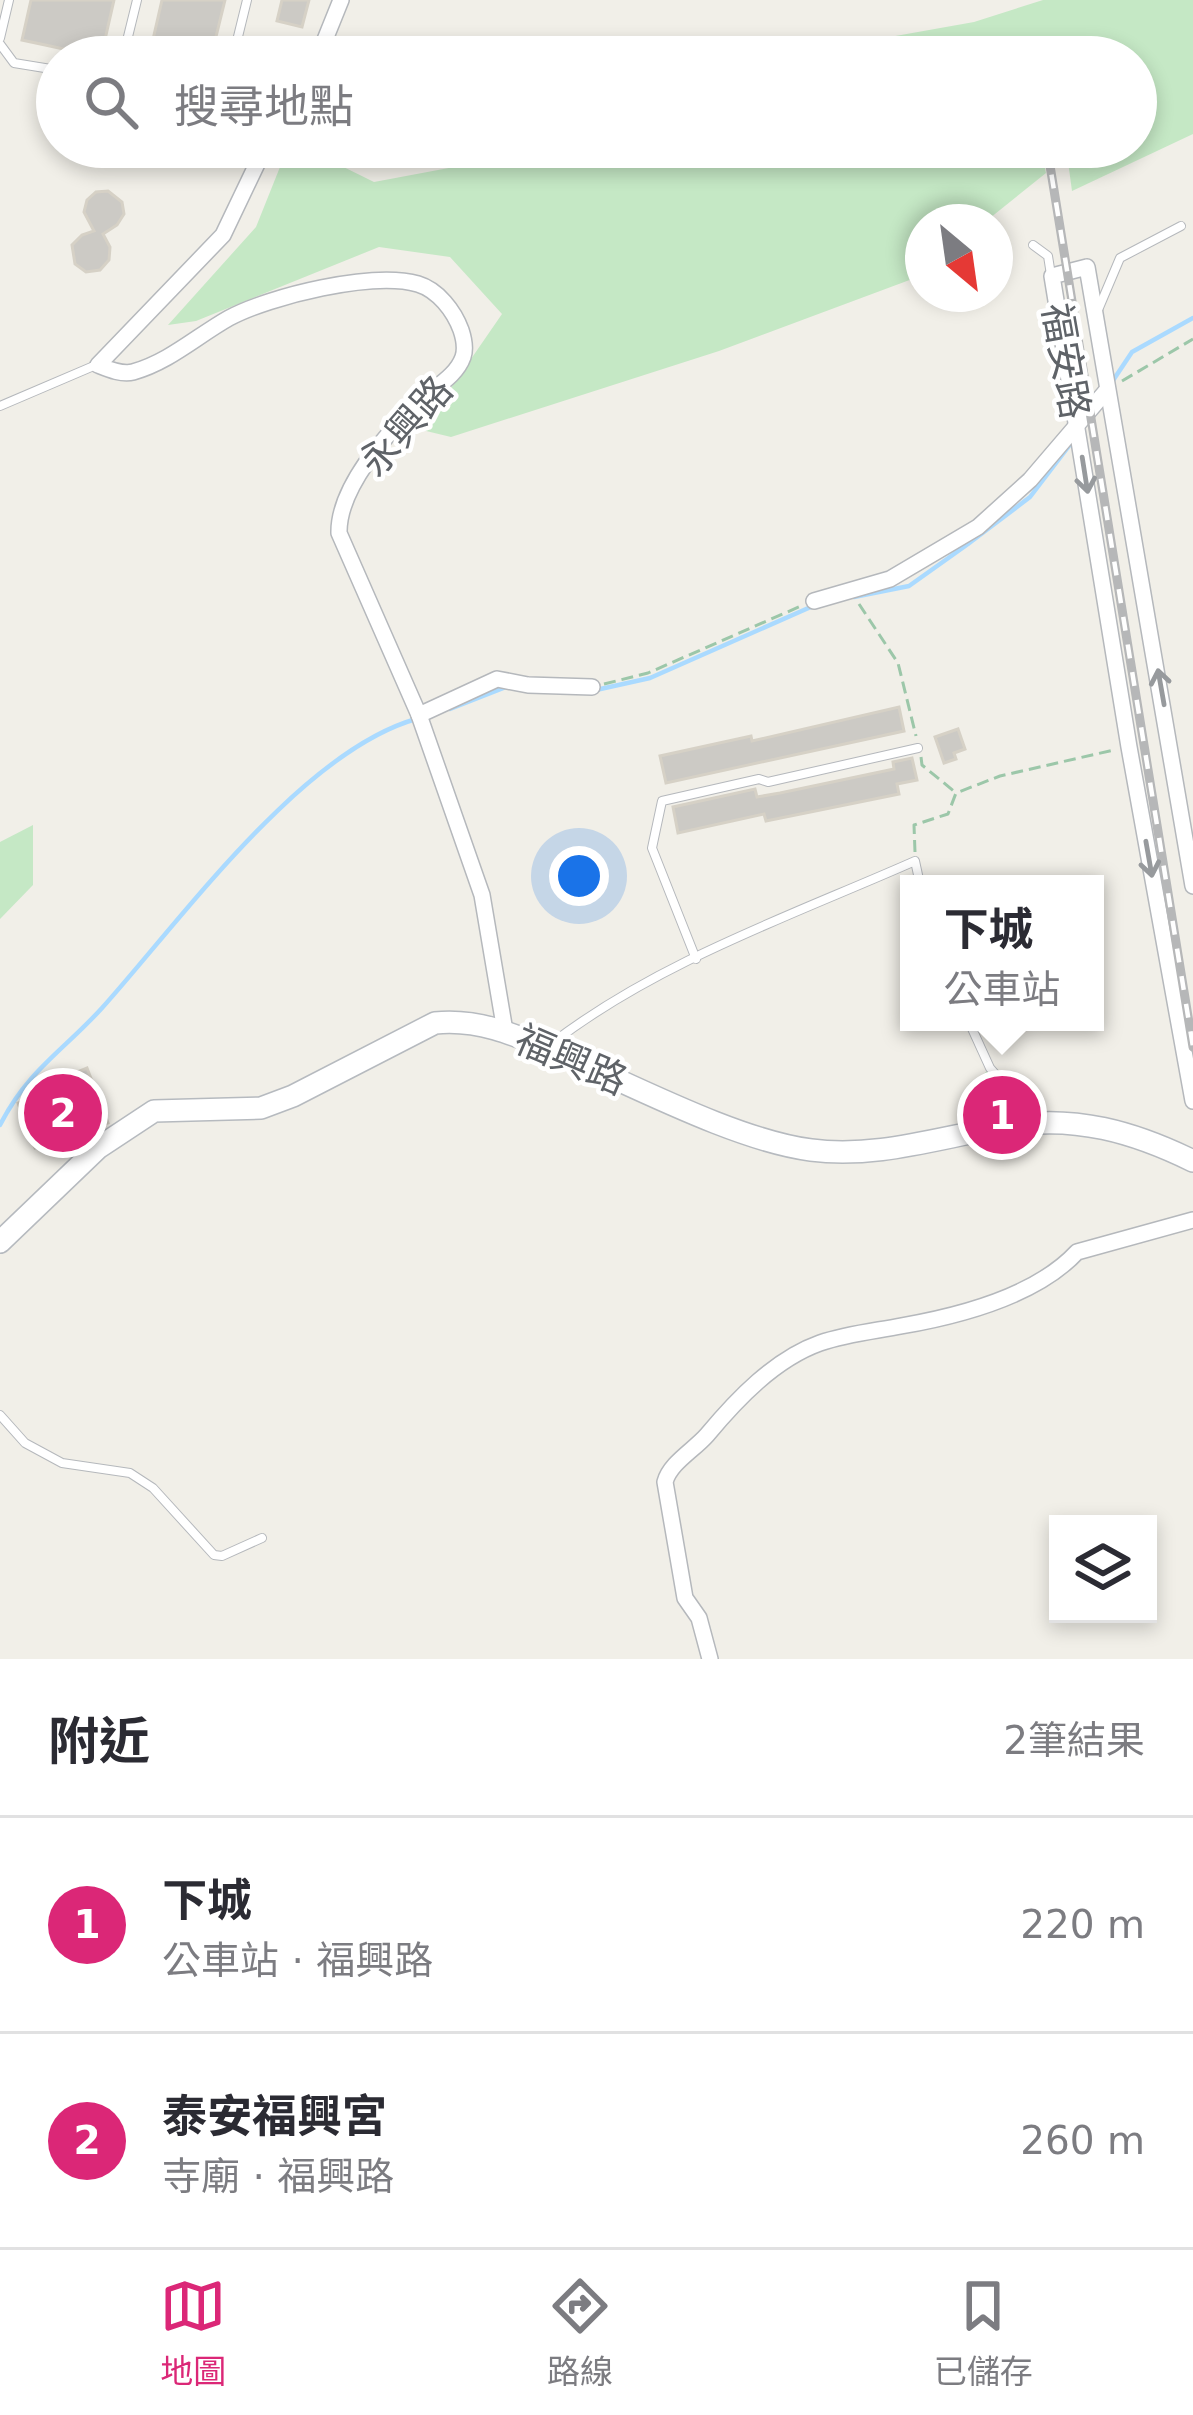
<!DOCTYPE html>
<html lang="zh-TW">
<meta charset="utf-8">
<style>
:root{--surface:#fff;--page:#f7f7f7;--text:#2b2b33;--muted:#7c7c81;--line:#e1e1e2;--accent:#db2777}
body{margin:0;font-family:"DejaVu Sans","Noto Sans TC",sans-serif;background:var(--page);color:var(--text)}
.controls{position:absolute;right:36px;bottom:36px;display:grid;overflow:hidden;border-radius:0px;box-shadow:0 6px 18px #0003}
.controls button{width:108px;height:108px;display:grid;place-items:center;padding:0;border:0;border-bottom:3px solid var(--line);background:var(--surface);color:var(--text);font:60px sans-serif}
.compass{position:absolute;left:905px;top:204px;width:108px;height:108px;border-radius:50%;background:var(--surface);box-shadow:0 6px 18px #0003;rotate:151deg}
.you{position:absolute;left:579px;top:876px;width:42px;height:42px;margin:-30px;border:9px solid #fff;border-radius:50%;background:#1a73e8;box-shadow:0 0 0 18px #1a73e833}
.badge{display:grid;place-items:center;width:78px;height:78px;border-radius:50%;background:var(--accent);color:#fff;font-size:39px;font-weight:700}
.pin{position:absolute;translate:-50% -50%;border:6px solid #fff;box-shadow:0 3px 12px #0006}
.popup{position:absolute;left:900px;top:875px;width:204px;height:156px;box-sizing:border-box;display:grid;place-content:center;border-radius:0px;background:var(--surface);filter:drop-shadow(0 3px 9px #0005);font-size:39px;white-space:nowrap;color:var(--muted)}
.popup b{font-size:45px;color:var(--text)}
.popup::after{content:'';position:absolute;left:50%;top:100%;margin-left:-24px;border:24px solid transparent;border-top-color:var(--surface)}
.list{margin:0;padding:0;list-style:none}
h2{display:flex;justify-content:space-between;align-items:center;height:156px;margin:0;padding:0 48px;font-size:51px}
h2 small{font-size:39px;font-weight:400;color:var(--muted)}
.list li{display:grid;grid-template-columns:78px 1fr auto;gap:36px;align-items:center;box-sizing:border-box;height:216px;padding:0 48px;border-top:3px solid var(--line)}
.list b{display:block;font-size:45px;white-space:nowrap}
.list p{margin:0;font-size:39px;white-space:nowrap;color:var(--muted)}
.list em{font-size:39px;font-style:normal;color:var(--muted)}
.icon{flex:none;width:66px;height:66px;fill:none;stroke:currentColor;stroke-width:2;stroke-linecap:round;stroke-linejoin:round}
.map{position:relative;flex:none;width:1193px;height:1659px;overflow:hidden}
.search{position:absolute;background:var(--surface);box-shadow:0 6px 18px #0003;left:36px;right:36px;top:36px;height:132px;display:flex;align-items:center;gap:30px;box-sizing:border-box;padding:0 42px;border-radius:66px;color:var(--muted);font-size:45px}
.sheet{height:588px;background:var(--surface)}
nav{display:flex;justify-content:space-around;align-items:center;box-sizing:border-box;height:168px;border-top:3px solid var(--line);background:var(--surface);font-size:33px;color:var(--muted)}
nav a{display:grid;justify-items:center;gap:6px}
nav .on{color:var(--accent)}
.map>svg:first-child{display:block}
</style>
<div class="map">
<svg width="1193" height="1659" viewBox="0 0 1193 1659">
<rect width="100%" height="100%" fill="#f1efe8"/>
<g fill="#c5e8c5">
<path d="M1043,0h150v134l-121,57 -6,-44h70v-90h-330l22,-9 146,-26z"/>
<path d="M288,147h15l71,35 187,-35h479l6,26 -61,49h-62v53l-204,76 -268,86 -29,-7 80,-116 -52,-57 -71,-10 -183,74 -28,4 88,-98z"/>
<path d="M33,825v60l-33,34v-77z"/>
<path d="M987,1071l38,44 -54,8c-12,-25 -4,-35 16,-52z"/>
</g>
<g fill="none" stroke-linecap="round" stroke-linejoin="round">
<g stroke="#aadaff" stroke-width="4.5">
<path d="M1112,382l20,-30 61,-34"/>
<path d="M854,597l55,-11 59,-42 62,-47 39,-51"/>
<path d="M596,690l54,-12 163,-72"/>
<path d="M450,709l56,-22"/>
<path d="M0,1125c28,-55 63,-74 102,-117 79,-88 199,-256 314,-289"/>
</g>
</g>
<g fill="#cccac5" stroke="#d6d1c6" stroke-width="3">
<path d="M31,0h83l-13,57 -79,-17z"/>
<path d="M162,0h63l-14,57h-62z"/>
<path d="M282,0h27l-7,27 -25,-6z"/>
<path d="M108,191l14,11 2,12 -7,11 -14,9 7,13 -1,13 -9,10 -14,2 -11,-8 -3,-19 10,-10 12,-4 -10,-19 3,-12 9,-8z"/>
<path d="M899,707l5,24 -238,52 -6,-27 91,-20 1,5z"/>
<path d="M958,729l7,20 -11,4 2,6 -12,4 -9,-26z"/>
<path d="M912,758l5,22 -20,4 2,10 -133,27 -2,-7 -86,19 -5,-26 82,-18 2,8 23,-4 114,-24 -1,-7z"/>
<path d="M87,1068l21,55 -24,9 -3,-9 -32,11 -1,8 -13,6 -17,-45 17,-7 4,-8z"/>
</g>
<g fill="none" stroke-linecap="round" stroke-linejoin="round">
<defs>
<g id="lane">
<path d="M0,38l9,-38"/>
<path d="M0,44l14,19 43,7"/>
<path d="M123,57l14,-57"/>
<path d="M233,57l14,-57"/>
<path d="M1033,245l15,11 3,19"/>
<path d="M1098,310l22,-52 61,-32"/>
<path d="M0,406l96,-41"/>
<path d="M696,959l-44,-111 10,-47 97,-22 9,3 150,-34"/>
<path d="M969,1022l21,46 45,51"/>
<path d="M551,1044c106,-82 242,-129 364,-183l5,23"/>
<path d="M0,1415l25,28 37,20 68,10 23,15 61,67 8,1 40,-18"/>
</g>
<g id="street">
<path d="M318,57l23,-57"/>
<path d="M265,147l-42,88 -125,130c10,4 24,10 35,7 36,-10 64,-36 96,-54 41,-22 144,-47 189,-34 20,6 36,27 43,46 3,9 5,18 2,27 -7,20 -30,31 -44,45 -32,31 -81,86 -80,131l80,182 63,180 23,136"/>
<path d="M814,601l76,-22 88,-52 52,-47 77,-90"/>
<path d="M419,715l78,-36 31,6 64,2"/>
<path d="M1193,886l-106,-619 -35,9 77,471 64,354"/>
<path d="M710,1659l-11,-41 -14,-20 -20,-116c5,-19 29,-32 42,-47 30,-36 68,-76 113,-92 26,-9 55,-12 81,-17 58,-10 135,-30 176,-74l116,-32"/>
</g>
<path id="secondary" d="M0,1242l98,-94 56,-37 107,-3 32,-12 142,-73c47,-5 87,15 130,33 69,30 174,85 246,94 67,9 132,-14 198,-24 66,-11 125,6 184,35"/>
</defs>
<use href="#lane" stroke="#b5b8bc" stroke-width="10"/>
<use href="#street" stroke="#b5b8bc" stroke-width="18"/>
<use href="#secondary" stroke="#b6babf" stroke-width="24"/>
<g stroke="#9cc7a9" stroke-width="3" stroke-dasharray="12 6" stroke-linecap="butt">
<path d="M1122,381l71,-42"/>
<path d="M859,604l39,59 18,73"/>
<path d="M604,684l44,-11 153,-67"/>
<path d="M921,757l1,8 33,27"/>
<path d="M915,852l-1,-27 34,-11 8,-21 44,-17 114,-26"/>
</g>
<use href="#lane" stroke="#fff" stroke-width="8"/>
<use href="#street" stroke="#fff" stroke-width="15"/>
<use href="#secondary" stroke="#fff" stroke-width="21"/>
<defs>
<path id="rail" d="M1047,147l146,900"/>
</defs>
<use href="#rail" stroke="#b6b7b8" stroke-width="9"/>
<use href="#rail" stroke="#fff" stroke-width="4.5" stroke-dasharray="14" stroke-linecap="butt"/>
</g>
<defs><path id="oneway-shaft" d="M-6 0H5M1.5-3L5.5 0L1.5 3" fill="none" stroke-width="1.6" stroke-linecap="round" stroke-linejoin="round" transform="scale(3)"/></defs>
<g stroke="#979a9d">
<use href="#oneway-shaft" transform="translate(1085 475) rotate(81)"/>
<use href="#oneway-shaft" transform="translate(1161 687) rotate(-100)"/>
<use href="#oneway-shaft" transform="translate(1149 859) rotate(80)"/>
</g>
<g text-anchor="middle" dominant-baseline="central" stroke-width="9" stroke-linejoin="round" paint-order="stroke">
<g font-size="39" fill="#5f6368" stroke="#fff">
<text transform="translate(1066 361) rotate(80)">福安路</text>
<text transform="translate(406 426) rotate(-49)">永興路</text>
<text transform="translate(571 1060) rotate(23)">福興路</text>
</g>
</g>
</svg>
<div class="controls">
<button><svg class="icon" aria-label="layers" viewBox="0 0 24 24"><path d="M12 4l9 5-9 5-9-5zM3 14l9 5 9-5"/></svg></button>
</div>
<svg class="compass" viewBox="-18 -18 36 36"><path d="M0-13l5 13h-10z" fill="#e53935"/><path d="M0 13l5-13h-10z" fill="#7c7c81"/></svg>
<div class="you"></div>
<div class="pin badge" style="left:1002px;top:1115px">1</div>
<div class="popup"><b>下城</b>公車站</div>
<div class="pin badge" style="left:63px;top:1113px">2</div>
<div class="search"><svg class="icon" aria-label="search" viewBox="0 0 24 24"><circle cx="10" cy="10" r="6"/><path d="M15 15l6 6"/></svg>搜尋地點</div>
</div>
<section class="sheet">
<h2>附近<small>2筆結果</small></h2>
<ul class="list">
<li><span class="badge">1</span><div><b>下城</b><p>公車站 · 福興路</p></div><em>220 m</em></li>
<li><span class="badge">2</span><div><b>泰安福興宮</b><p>寺廟 · 福興路</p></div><em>260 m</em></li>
</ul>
</section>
<nav>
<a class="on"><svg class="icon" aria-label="map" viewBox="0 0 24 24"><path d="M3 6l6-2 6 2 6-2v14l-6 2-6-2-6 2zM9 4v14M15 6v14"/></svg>地圖</a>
<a><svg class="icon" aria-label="directions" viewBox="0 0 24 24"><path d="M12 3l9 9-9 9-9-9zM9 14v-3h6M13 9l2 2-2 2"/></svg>路線</a>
<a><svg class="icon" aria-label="saved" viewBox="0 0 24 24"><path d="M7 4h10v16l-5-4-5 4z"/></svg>已儲存</a>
</nav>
